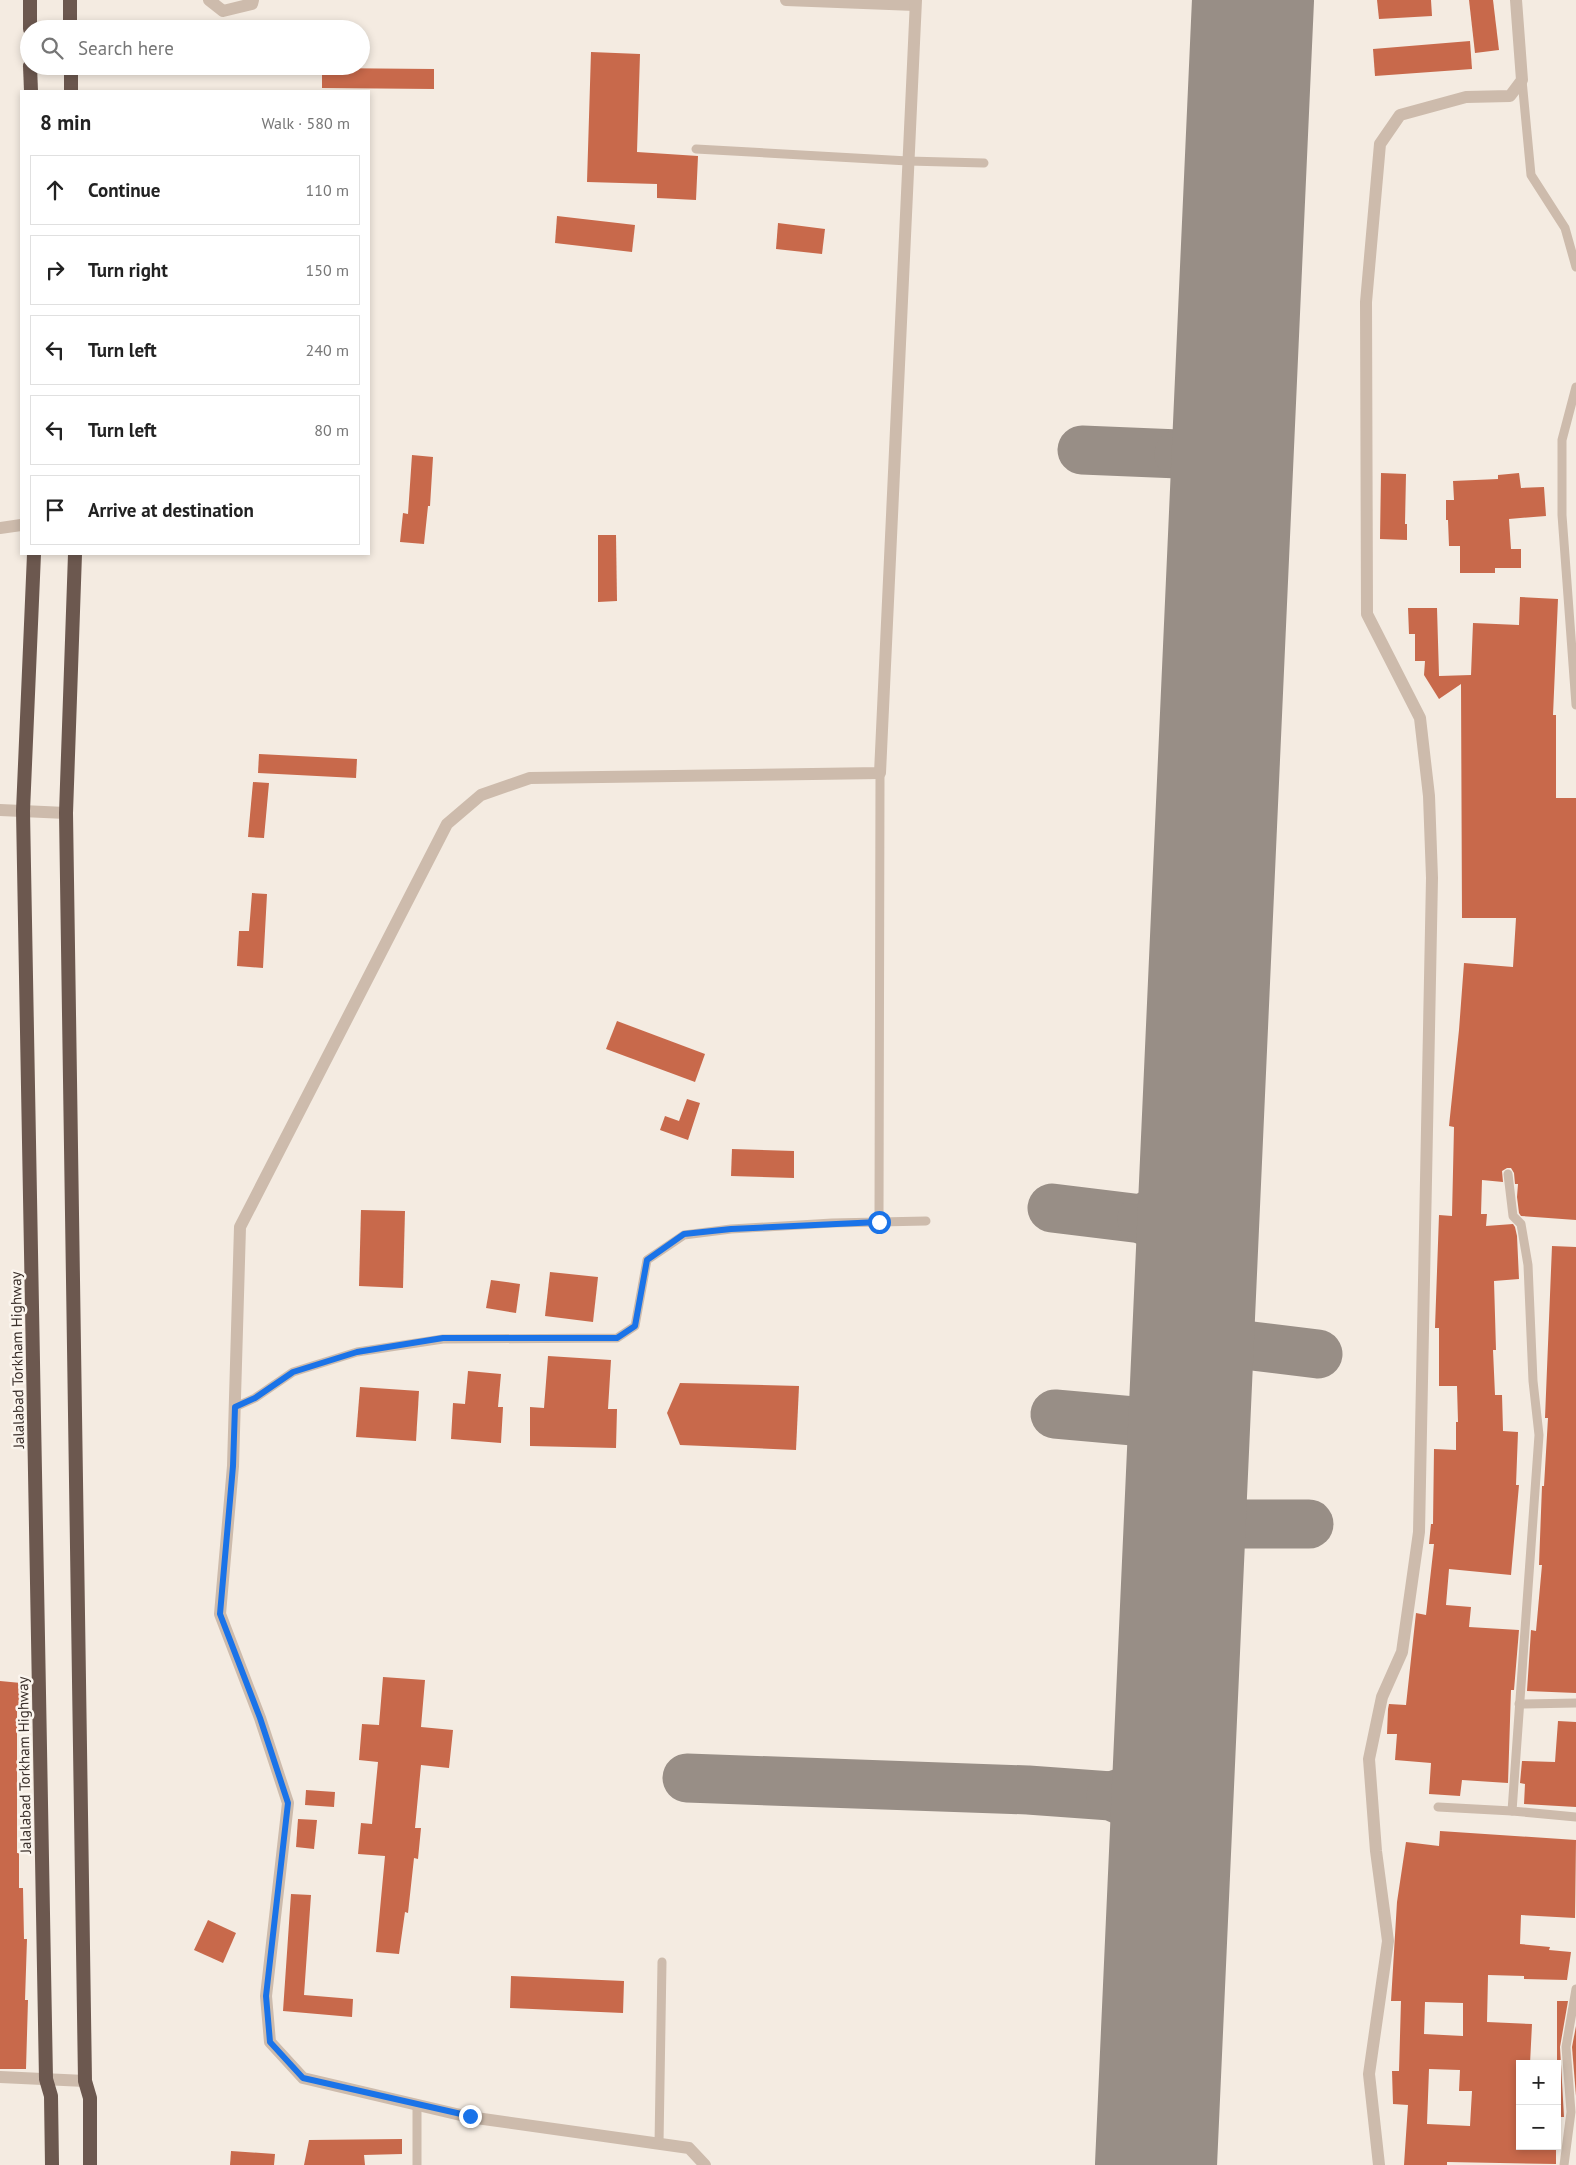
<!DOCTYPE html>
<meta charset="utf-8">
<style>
:root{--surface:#fff;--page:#f6f6f6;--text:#222;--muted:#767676;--line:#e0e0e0}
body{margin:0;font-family:"PT Sans",sans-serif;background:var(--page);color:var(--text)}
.controls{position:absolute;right:15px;bottom:15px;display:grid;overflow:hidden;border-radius:0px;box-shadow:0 2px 8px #0003}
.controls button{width:45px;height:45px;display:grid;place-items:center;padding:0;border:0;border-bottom:1px solid var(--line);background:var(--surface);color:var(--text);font:25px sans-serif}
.stop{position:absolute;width:15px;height:15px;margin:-11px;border:4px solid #1a73e8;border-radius:50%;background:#fff}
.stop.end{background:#1a73e8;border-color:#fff;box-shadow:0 1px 5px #0008}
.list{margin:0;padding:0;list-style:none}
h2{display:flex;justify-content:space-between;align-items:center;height:65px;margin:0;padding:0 20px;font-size:21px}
h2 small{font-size:16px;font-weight:400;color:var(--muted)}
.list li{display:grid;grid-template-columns:32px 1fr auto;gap:15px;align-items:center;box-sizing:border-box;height:70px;margin:0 10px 10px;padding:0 10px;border:1px solid var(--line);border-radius:0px}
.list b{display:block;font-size:19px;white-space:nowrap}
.list em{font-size:16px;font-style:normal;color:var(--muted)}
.icon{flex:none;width:28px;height:28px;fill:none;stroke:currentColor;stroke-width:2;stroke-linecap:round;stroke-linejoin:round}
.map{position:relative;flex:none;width:1576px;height:2165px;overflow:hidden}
.search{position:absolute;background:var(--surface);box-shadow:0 2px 8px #0003;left:20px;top:20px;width:350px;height:55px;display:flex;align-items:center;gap:12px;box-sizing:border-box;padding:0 18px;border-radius:28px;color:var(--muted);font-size:19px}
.panel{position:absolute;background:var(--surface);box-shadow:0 2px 8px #0003;left:20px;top:90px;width:350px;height:465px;border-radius:0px}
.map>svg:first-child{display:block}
</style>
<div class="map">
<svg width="1576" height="2165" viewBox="0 0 1576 2165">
<rect width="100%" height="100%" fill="#f4ebe1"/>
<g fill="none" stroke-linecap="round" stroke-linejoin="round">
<g stroke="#988e86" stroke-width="49">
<path d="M1082,450l97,4 22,9 18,18 6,17 5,36"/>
<path d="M1179,454c12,-5 28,-9 37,-19 16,-19 17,-59 20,-82"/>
<path d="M1052,1208l90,11 22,11 12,17 10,20 10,45"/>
<path d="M1142,1219c53,-28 50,-44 61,-99"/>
<path d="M1194,1339l124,15"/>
<path d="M1055,1414l135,12"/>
<path d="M1186,1524h123"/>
<path d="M687,1778l341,12 83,6 21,9 12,8 11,12 7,12 9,29"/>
<path d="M1111,1796c50,-14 57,-34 66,-82"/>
</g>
<path stroke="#988e86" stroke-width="122" d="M1156,2165l97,-2165"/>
</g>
<g fill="#c8694b" fill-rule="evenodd">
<path d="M1377,0h54l1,16 -53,3z"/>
<path d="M1469,0h24l6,50 -24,3z"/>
<path d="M1470,41l2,28 -97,7 -2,-27z"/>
<path d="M591,52l49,2 -3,98 61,4 -2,44 -39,-2v-14l-70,-2z"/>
<path d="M322,68l112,1v20l-112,-1z"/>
<path d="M557,216l78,9 -3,27 -77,-9z"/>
<path d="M778,223l47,6 -3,25 -46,-5z"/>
<path d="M412,455l21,2 -3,49h-2l-4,38 -24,-2 3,-29 5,1z"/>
<path d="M1381,473l25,1 -1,50h2v16l-27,-1z"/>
<path d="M1519,473l2,15 23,-1 2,29 -37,3 2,30h10v19h-26v5h-35v-27h-11l-1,-26h-2v-20h8l-1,-19 45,-2v-4z"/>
<path d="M598,535h18l1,66 -19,1z"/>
<path d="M1520,597l38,2 -5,116h3v83h20v422l-55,-4 -2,-3 -2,-16 1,-13h-3l-1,-11 -3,-5h-4l-5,3 1,11 -21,-2 -1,34h6l-1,12 27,-2 2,3 2,9 2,43 -25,2 2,69h-3l2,45h7l1,36 15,1 -2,53h3l-8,90 -62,-6 -3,36 25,2 -2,20 50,3 -5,60h-3l-3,93 -46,-3 -2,16 -31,-2 2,-31 -36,-3 2,-26h-10l1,-25 1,-5 17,1 10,-92 10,2 8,-71h-5l2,-20h2l1,-75 22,1v-28h2l-1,-36h-18v-58h-4l4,-113 13,1 2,-89 -5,-1 10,-96 5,-67 49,4 3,-49h-54l-1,-234 -22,15 -15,-24 1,-14h-10v-27h-6l-1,-26h29l2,68 32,-1 2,-52 46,2z"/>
<path d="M259,754l98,5 -1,19 -98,-5z"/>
<path d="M253,782l16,1 -5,55 -16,-1z"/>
<path d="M252,893l15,1 -4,74 -26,-2 2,-35h10z"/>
<path d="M617,1021l88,33 -10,28 -89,-33z"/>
<path d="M687,1099l13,4 -12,37 -28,-10 5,-14 14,5z"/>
<path d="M732,1149l62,2v27l-63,-2z"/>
<path d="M361,1210l44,1 -2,77 -44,-2z"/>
<path d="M1552,1246l24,1v446l-49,-2 4,-61 5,1 6,-66h-3l3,-79h2l4,-68h-3z"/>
<path d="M550,1272l48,5 -5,45 -48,-6z"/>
<path d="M491,1280l29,4 -4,29 -30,-5z"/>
<path d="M548,1356l63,4 -3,49h9l-1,39 -86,-2v-39l14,1z"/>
<path d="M468,1371l33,3 -3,33h5l-2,36 -50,-4 2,-36 12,1z"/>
<path d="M680,1383l119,3 -3,64 -116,-5 -13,-32z"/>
<path d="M360,1387l59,4 -3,50 -60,-4z"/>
<path d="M383,1677l42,3 -4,47 32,3 -4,38 -28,-3 -6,63h6l-3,31 -4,-1 -6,55 -3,-1 -6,42 -23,-2 9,-96 -27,-2 3,-31 11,1 6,-62 -19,-2 3,-36 17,1z"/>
<path d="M0,1681l21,2 -2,24h-2v146h2v35h4l1,51h3l-2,61h3l-2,69h-26z"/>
<path d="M1558,1721l18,1v85l-52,-3 1,-20 -5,-1 2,-22 33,1z"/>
<path d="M306,1790l29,2 -1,15 -29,-2z"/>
<path d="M298,1819l19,1 -3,29 -18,-2z"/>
<path d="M1440,1831l136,9 -1,78 -54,-3 -1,29 30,3 -1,3 22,2 -4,28 -43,-1v-3l-36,-1 -1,47 45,2 -2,40h-10v82h36v18l-109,-2v3h-43l4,-60 -15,-1 -1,-33h7l2,-70h-10l6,-99 9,-60 33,4zM1425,2002l38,1v33l-39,-2zM1429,2069l31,1 -1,21h13l-2,35 -43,-2z"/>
<path d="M291,1894l20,1 -7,100 49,4 -1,18 -69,-6z"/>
<path d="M208,1920l28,13 -13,30 -29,-13z"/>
<path d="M511,1976l113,5 -1,32 -113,-5z"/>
<path d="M1557,2001h11l-8,46 4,70h-7z"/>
<path d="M1576,2026v70l-4,-49z"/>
<path d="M402,2139v15l-38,1 1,10h-61l5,-25z"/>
<path d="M231,2151l44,3 -1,11h-44z"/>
</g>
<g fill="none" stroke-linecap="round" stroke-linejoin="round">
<g stroke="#cdbbac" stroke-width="9">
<path d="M1522,80l9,95 34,53 11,39"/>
<path d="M696,149l212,12 76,2"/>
<path d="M1576,387l-14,53v75l14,190"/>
<path d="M1508,1174l5,42 8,8 7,41 5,116 6,54 -27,376"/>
<path d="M879,1222l1,-449"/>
<path d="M235,1407l20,-9 38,-26 64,-20 86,-13 174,-1 18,-12 12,-66 37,-25 47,-6 101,-6 94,-2"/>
<path d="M1519,1704l57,-1"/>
<path d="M1438,1807l74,4 64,6"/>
<path d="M417,2104v61"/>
<path d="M659,2144l3,-182"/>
<path d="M1564,2165l7,-53 -5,-65 10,-58"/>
</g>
<g stroke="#cdbbac" stroke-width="12">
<path d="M209,0l14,11 29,-7 1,-4"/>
<path d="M786,0l129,5"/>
<path d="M0,810l66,3"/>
<path d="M0,2077l85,4"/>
<path d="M705,2165l-16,-17 -220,-31 -166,-39 -33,-36 -4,-46 22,-193 -28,-85 -40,-104 13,-148 7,-239 207,-403 34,-29 49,-17 350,-5 36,-773"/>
<path d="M1379,2165l-10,-91 19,-133 -12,-90 -7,-92 13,-62 20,-45 17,-120 13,-654 -3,-82 -9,-78 -53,-104 -1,-312 14,-158 20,-29 66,-18 44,-1 12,-16 -6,-80"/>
</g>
<path stroke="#cdbbac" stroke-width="12" d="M0,528l21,-3"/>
<g stroke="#6c584f" stroke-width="14">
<path d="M30,0v29"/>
<path d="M70,0v29"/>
<path d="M30,66l1,25"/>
<path d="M71,66v25"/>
<path d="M34,554l-11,257 23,1268 5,17 1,69"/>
<path d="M75,554l-9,259 19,1268 5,17v67"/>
</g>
</g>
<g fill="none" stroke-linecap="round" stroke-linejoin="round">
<path stroke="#1a73e8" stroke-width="6" d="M470,2116l-167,-38 -33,-36 -4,-46 22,-193 -28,-85 -40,-104 13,-148 2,-59 20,-9 38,-26 64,-20 86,-14h174l18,-12 12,-66 37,-26 47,-5 148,-7"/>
</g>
<g text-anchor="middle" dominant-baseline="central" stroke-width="5" stroke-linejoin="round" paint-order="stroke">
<g font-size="15" fill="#3b302b" stroke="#fbf5ee">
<text transform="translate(17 1360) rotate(-91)">Jalalabad Torkham Highway</text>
<text transform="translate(24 1765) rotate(-91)">Jalalabad Torkham Highway</text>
</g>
</g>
</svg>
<div class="controls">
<button>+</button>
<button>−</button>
</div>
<div class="stop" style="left:879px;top:1222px"></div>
<div class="stop end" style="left:470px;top:2116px"></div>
<div class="search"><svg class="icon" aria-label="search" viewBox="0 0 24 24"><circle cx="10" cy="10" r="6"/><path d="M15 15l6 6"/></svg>Search here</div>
<section class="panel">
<h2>8 min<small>Walk · 580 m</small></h2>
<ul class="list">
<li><svg class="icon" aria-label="ahead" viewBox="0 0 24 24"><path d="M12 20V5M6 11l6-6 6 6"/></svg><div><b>Continue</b></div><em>110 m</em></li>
<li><svg class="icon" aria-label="right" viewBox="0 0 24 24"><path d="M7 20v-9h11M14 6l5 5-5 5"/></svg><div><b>Turn right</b></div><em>150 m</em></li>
<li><svg class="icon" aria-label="left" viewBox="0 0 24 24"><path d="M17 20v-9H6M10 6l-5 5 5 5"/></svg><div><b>Turn left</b></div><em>240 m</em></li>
<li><svg class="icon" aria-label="left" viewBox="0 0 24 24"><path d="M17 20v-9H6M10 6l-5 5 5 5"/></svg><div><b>Turn left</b></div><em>80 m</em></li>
<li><svg class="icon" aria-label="arrive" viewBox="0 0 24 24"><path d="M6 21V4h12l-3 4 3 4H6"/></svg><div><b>Arrive at destination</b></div></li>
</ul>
</section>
</div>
